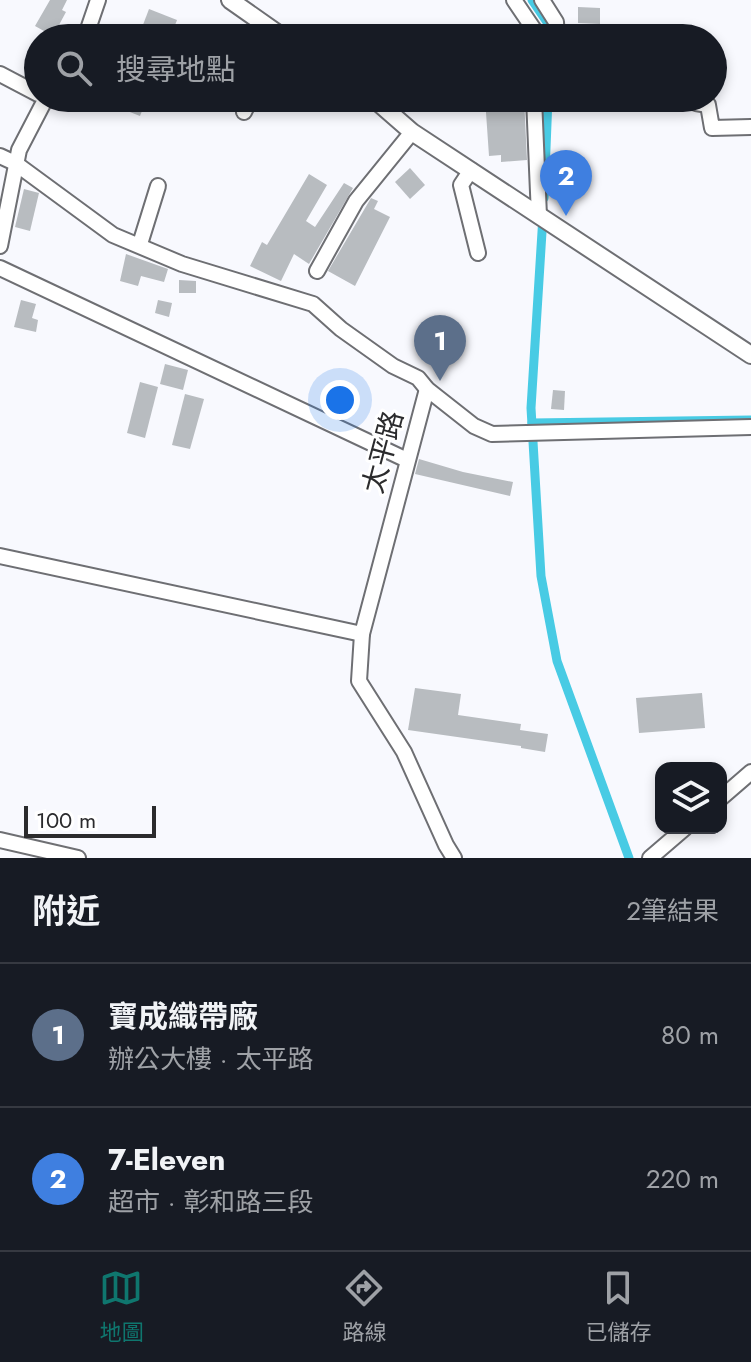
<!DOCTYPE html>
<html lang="zh-TW">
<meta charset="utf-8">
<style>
:root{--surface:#171b24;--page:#20242c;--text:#f1f3f6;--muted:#9ea1a6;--line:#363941;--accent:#0f766e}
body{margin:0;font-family:Jost,"Noto Sans TC",sans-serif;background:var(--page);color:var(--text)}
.controls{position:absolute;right:24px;bottom:24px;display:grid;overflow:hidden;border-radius:16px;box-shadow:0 4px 12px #0003}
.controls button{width:72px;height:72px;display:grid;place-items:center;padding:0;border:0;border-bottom:2px solid var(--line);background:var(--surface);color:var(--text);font:40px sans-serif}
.scale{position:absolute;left:24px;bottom:20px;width:132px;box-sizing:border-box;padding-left:8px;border:4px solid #2b2b2d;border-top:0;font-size:22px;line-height:28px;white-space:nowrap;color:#2b2b2d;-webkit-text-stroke:6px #fff;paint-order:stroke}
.you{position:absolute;left:340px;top:400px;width:28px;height:28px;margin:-20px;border:6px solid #fff;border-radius:50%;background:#1a73e8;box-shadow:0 0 0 12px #1a73e833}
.badge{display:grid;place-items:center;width:52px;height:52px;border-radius:50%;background:var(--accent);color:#fff;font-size:26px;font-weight:700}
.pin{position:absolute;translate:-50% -66px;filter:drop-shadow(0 2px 4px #0008)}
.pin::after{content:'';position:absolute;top:42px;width:28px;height:24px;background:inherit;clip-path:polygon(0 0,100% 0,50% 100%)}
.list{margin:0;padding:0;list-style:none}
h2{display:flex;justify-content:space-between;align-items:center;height:104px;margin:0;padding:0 32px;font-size:34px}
h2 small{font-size:26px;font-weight:400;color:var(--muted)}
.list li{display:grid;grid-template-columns:52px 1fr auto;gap:24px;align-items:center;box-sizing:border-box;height:144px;padding:0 32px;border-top:2px solid var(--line)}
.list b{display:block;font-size:30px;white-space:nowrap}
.list p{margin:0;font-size:26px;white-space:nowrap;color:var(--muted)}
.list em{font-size:26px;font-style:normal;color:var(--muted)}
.icon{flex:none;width:44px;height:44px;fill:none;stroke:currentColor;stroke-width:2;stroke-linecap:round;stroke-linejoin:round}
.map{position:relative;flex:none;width:751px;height:858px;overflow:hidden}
.search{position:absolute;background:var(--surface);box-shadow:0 4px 12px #0003;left:24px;right:24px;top:24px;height:88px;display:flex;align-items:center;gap:20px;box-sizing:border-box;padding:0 28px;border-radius:44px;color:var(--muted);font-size:30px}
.sheet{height:392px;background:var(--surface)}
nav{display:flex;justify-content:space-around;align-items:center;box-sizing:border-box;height:112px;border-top:2px solid var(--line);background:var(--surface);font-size:22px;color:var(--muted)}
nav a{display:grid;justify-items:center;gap:4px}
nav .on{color:var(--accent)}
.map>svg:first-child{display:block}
</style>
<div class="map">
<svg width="751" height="858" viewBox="0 0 751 858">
<rect width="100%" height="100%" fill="#f8f9fe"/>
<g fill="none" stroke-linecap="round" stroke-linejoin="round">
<g stroke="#48cbe4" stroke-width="9">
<path d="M532,0l17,25v13"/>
<path d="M544,198l4,-100"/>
<path d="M543,216l-12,192 10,168 16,85 72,197"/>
<path d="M532,423l219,-3"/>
</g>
</g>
<g fill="#b8bcc0">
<path d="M50,0h17l-5,10 4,2 -13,24 -18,-10z"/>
<path d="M578,7l22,1v16l-22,-1z"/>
<path d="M149,9l28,11 -7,18h-32z"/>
<path d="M115,98h32l-7,18 -28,-11z"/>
<path d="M485,98h39l3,62 -26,2v-7l-12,1z"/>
<path d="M410,168l15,17 -15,14 -15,-17z"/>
<path d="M309,174l18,11 -21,36 9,6 29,-44 9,5 -44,76 -15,-10 -13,27 -31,-15 12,-24 5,3z"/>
<path d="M24,189l15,4 -9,38 -15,-4z"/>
<path d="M371,198l7,3 -4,8 16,8 -35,69 -27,-15z"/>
<path d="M126,254l42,15 -4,13 -23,-6 -3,10 -18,-5z"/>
<path d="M179,280l17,1v12h-17z"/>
<path d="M21,300l15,4 -4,14 6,2 -2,12 -22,-5z"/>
<path d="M158,300l14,3 -3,14 -14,-4z"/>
<path d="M165,364l23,6 -5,20 -23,-6z"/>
<path d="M140,382l18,5 -13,51 -18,-5z"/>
<path d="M553,390l12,1 -1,19 -13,-1z"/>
<path d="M185,394l19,5 -14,50 -18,-4z"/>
<path d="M419,459l44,13 50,10 -3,14 -95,-22z"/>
<path d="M415,688l46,6 -3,21 63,9 -1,6 28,4 -3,18 -24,-4v-2l-113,-16z"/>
<path d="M702,693l3,35 -66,5 -3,-35z"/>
</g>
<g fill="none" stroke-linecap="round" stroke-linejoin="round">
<defs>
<g id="minor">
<path d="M514,0l23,34v4"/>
<path d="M542,0l14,22 1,16"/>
<path d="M85,38l13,-38"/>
<path d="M0,74l38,20"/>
<path d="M534,98l5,118"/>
<path d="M695,98l1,5 12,2 4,23 39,-1"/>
<path d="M244,112l7,-14"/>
<path d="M0,156l15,7 98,72 69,29 131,40 28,25 52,37 25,12 9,11 47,37 18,8 259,-7"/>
<path d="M471,170l-10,15 17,68"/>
<path d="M140,244l18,-58"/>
<path d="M0,246l19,-96 27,-52"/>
<path d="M0,268l407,192"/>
<path d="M317,271l39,-70 56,-69"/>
<path d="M427,389l-65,245 -3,47 45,71 42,93 8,13"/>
<path d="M0,556l362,78"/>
<path d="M721,798l30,-26"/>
<path d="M0,840l78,18"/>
<path d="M650,858l35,-30"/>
</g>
<g id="major">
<path d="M230,0l54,38"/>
<path d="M373,98l39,34 339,223"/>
</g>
</defs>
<use href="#minor" stroke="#6e6f73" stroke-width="18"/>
<use href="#major" stroke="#6e6f73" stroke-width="20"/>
<use href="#minor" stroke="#fff" stroke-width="14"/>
<use href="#major" stroke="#fff" stroke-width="16"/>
</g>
<g text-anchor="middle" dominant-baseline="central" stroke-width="6" stroke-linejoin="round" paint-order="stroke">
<g font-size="28" fill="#2b2b2d" stroke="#fff">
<text transform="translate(383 452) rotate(-75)">太平路</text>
</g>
</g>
</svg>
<div class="controls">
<button><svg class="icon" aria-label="layers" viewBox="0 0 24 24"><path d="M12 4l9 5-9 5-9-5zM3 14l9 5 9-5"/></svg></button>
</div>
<div class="scale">100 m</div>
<div class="you"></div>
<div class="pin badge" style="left:440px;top:381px;background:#5c6f8a">1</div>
<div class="pin badge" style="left:566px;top:216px;background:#3f7fe0">2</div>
<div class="search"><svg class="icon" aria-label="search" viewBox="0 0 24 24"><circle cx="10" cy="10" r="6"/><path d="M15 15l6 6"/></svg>搜尋地點</div>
</div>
<section class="sheet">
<h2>附近<small>2筆結果</small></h2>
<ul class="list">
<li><span class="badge" style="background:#5c6f8a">1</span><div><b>寶成織帶廠</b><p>辦公大樓 · 太平路</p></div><em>80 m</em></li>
<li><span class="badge" style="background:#3f7fe0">2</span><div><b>7-Eleven</b><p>超市 · 彰和路三段</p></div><em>220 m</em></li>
</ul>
</section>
<nav>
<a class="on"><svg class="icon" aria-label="map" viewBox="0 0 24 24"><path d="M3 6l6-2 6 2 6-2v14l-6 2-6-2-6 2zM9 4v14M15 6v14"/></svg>地圖</a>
<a><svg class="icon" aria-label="directions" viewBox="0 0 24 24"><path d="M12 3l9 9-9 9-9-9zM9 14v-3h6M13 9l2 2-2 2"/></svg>路線</a>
<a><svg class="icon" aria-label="saved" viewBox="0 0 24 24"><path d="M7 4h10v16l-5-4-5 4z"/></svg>已儲存</a>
</nav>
